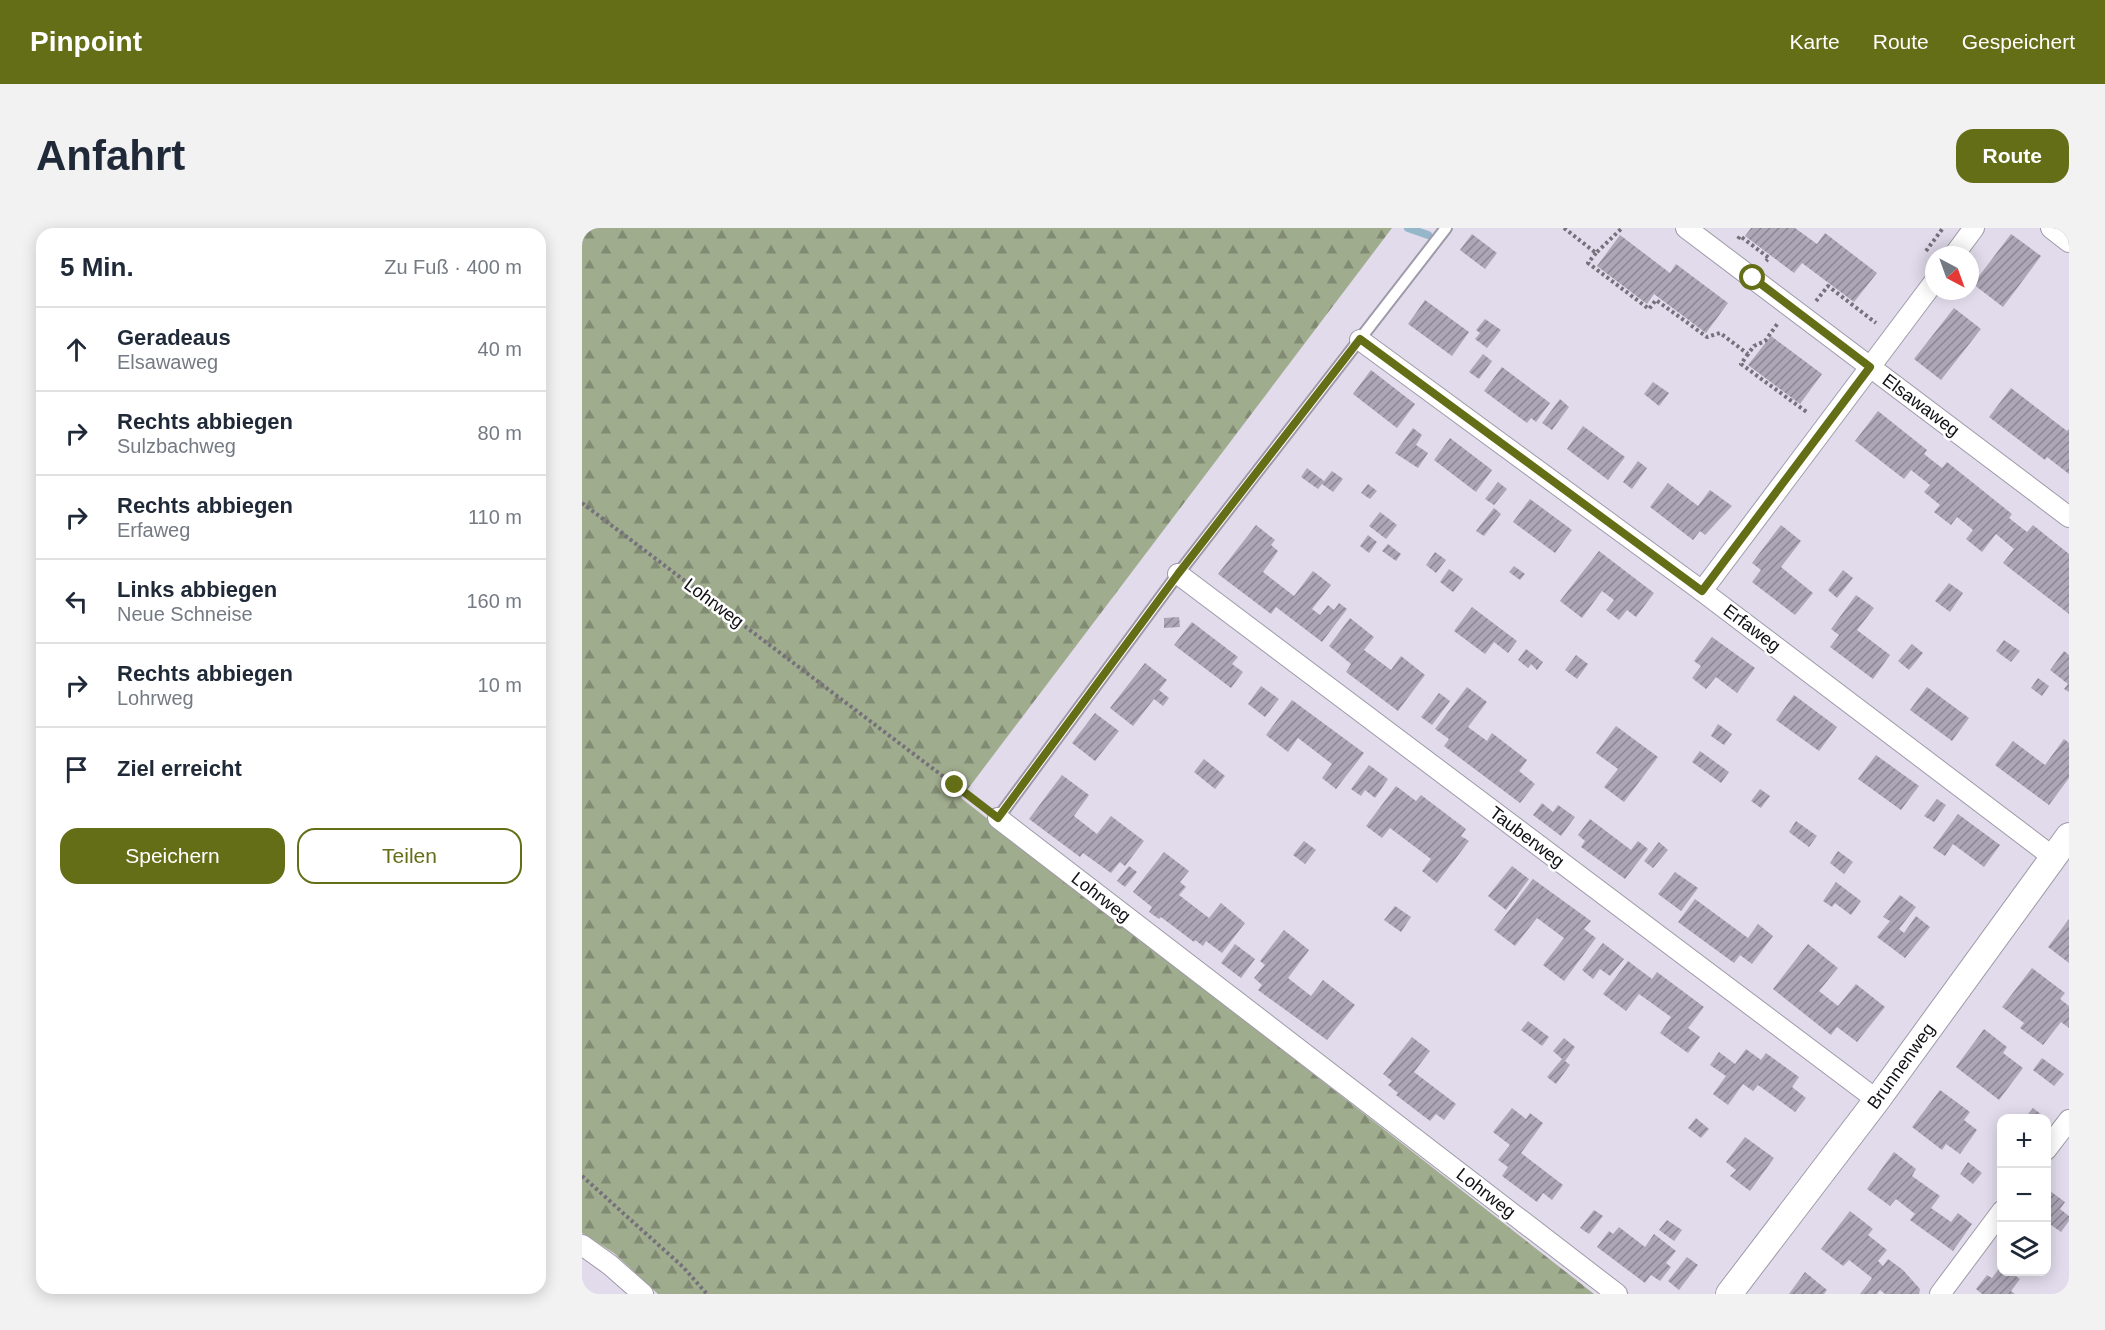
<!DOCTYPE html>
<html lang="de">
<meta charset="utf-8">
<style>
:root{--surface:#fff;--page:#f2f2f3;--text:#1f2937;--muted:#747a83;--line:#e0e1e3;--accent:#646e17}
body{margin:0;font-family:Arial,sans-serif;background:var(--page);color:var(--text)}
.controls{position:absolute;right:18px;bottom:18px;display:grid;overflow:hidden;border-radius:12px;box-shadow:0 3px 15px #0003}
.controls button{width:54px;height:54px;display:grid;place-items:center;padding:0;border:0;border-bottom:2px solid var(--line);background:var(--surface);color:var(--text);font:30px sans-serif}
.compass{position:absolute;left:1343px;top:18px;width:54px;height:54px;border-radius:50%;background:var(--surface);box-shadow:0 3px 15px #0003;rotate:139deg}
.stop{position:absolute;width:18px;height:18px;margin:-14px;border:4px solid #646e17;border-radius:50%;background:#fff}
.stop.end{background:#646e17;border-color:#fff;box-shadow:0 2px 6px #0008}
.list{margin:0;padding:0;list-style:none}
h2{display:flex;justify-content:space-between;align-items:center;height:78px;margin:0;padding:0 24px;font-size:26px}
h2 small{font-size:20px;font-weight:400;color:var(--muted)}
.list li{display:grid;grid-template-columns:39px 1fr auto;gap:18px;align-items:center;box-sizing:border-box;height:84px;padding:0 24px;border-top:2px solid var(--line)}
.list b{display:block;font-size:22px;white-space:nowrap}
.list p{margin:0;font-size:20px;white-space:nowrap;color:var(--muted)}
.list em{font-size:20px;font-style:normal;color:var(--muted)}
.actions{display:flex;gap:12px;padding:18px 24px}
.actions a{flex:1;padding:14px 0;border:2px solid var(--accent);border-radius:18px;text-align:center;font-size:21px;color:var(--accent)}
.actions .main{background:var(--accent);color:#fff}
.icon{flex:none;width:33px;height:33px;fill:none;stroke:currentColor;stroke-width:2;stroke-linecap:round;stroke-linejoin:round}
.map{position:relative;flex:none;width:1487px;height:1066px;overflow:hidden;border-radius:18px}
header{display:flex;align-items:center;gap:36px;box-sizing:border-box;height:84px;padding:0 30px;background:var(--accent);color:#fff}
header strong{font-size:28px}
nav{display:flex;gap:33px;margin-inline-start:auto;font-size:21px}
.intro{display:flex;align-items:center;justify-content:space-between;box-sizing:border-box;height:144px;padding:0 36px}
h1{margin:0;font-size:42px}
.button{padding:15px 27px;border-radius:18px;background:var(--accent);color:#fff;font-size:21px;font-weight:700}
main{display:flex;gap:36px;padding:0 36px}
aside{flex:1;background:var(--surface);border-radius:18px;box-shadow:0 3px 15px #0003}
.map>svg:first-child{display:block}
</style>
<header>
<strong>Pinpoint</strong>
<nav><a>Karte</a><a>Route</a><a>Gespeichert</a></nav>
</header>
<div class="intro"><h1>Anfahrt</h1><a class="button">Route</a></div>
<main>
<aside>
<h2>5 Min.<small>Zu Fuß · 400 m</small></h2>
<ul class="list">
<li><svg class="icon" aria-label="ahead" viewBox="0 0 24 24"><path d="M12 20V5M6 11l6-6 6 6"/></svg><div><b>Geradeaus</b><p>Elsawaweg</p></div><em>40 m</em></li>
<li><svg class="icon" aria-label="right" viewBox="0 0 24 24"><path d="M7 20v-9h11M14 6l5 5-5 5"/></svg><div><b>Rechts abbiegen</b><p>Sulzbachweg</p></div><em>80 m</em></li>
<li><svg class="icon" aria-label="right" viewBox="0 0 24 24"><path d="M7 20v-9h11M14 6l5 5-5 5"/></svg><div><b>Rechts abbiegen</b><p>Erfaweg</p></div><em>110 m</em></li>
<li><svg class="icon" aria-label="left" viewBox="0 0 24 24"><path d="M17 20v-9H6M10 6l-5 5 5 5"/></svg><div><b>Links abbiegen</b><p>Neue Schneise</p></div><em>160 m</em></li>
<li><svg class="icon" aria-label="right" viewBox="0 0 24 24"><path d="M7 20v-9h11M14 6l5 5-5 5"/></svg><div><b>Rechts abbiegen</b><p>Lohrweg</p></div><em>10 m</em></li>
<li><svg class="icon" aria-label="arrive" viewBox="0 0 24 24"><path d="M6 21V4h12l-3 4 3 4H6"/></svg><div><b>Ziel erreicht</b></div></li>
</ul>
<div class="actions"><a class="main">Speichern</a><a>Teilen</a></div>
</aside>
<div class="map">
<svg width="1487" height="1066" viewBox="0 0 1487 1066">
<defs>
<pattern id="forest-firs" width="22" height="20" patternUnits="userSpaceOnUse" patternTransform="scale(1.5)"><rect width="22" height="20" fill="#a0ac8e"/><path d="M5 1l3.5 6h-7zM16 11l3.5 6h-7z" fill="#818a73"/></pattern>
<pattern id="building-hatch" width="6" height="6" patternUnits="userSpaceOnUse" patternTransform="scale(1.5)"><rect width="6" height="6" fill="#aca6b6"/><path d="M-1 1l2-2M0 6l6-6M5 7l2-2" fill="none" stroke="#8b8693"/></pattern>
</defs>
<rect width="100%" height="100%" fill="#e1dbeb"/>
<path fill="url(#forest-firs)" d="M0,0h810l-431,570 633,496h-936l-44,-41 -32,-20z"/>
<g fill="none" stroke-linecap="round" stroke-linejoin="round">
<path stroke="#96b7ca" stroke-width="8" d="M826,0l20,7"/>
</g>
<g fill="url(#building-hatch)">
<path d="M1169,0h44l22,16 8,-11 52,40 -23,29 -52,-39 -8,10 -49,-37z"/>
<path d="M890,6l25,19 -12,16 -25,-19z"/>
<path d="M1429,6l30,22 -38,51 -30,-23z"/>
<path d="M1038,7l50,38 6,-9 52,39 -22,30 -52,-39 -7,10 -50,-38z"/>
<path d="M843,72l44,32 -17,24 -44,-32z"/>
<path d="M1372,80l27,21 -40,51 -27,-21z"/>
<path d="M903,91l16,11 -14,18 -12,-9 5,-6 -4,-3z"/>
<path d="M1189,108l51,38 -22,30 -52,-39z"/>
<path d="M901,126l9,7 -13,18 -10,-7z"/>
<path d="M920,139l48,36 -14,19 -5,-4 -4,5 -43,-32z"/>
<path d="M789,142l44,34 -18,24 -44,-34z"/>
<path d="M1071,154l16,11 -10,13 -15,-12z"/>
<path d="M1429,160l56,43 2,-2v45l-22,-17 -2,3 -56,-43z"/>
<path d="M978,171l9,8 -17,23 -10,-7z"/>
<path d="M1296,183l49,39 -3,4 18,14 5,-6 65,52 -3,4 18,14 6,-7 36,29v60l-66,-51 11,-14 -18,-15 -14,18 -16,-13 7,-9 -16,-13 -6,8 -17,-13 6,-7 -16,-13 6,-7 -19,-15 -7,9 -49,-38z"/>
<path d="M1001,198l42,31 -17,23 -41,-31z"/>
<path d="M831,200l9,7 -6,10 12,8 -10,15 -23,-15z"/>
<path d="M868,210l42,32 -16,22 -42,-32z"/>
<path d="M1056,233l9,7 -15,21 -9,-7z"/>
<path d="M725,240l17,13 8,-10 11,8 -10,13 -11,-8 -4,5 -17,-12z"/>
<path d="M916,254l9,7 -13,16 -9,-6z"/>
<path d="M1086,255l30,23 12,-16 22,16 -27,29 -5,-4 -7,9 -43,-33z"/>
<path d="M786,256l9,7 -7,8 -9,-6z"/>
<path d="M948,271l42,31 -17,23 -42,-31z"/>
<path d="M912,280l7,6 -17,22 -8,-5z"/>
<path d="M798,284l17,13 -11,14 -17,-13z"/>
<path d="M674,297l19,15 -4,5 7,6 -15,21 31,24 19,-25 18,14 -19,24 8,6 8,-10 6,5 5,-7 8,6 -25,33 -46,-35 -5,7 -53,-40z"/>
<path d="M1199,297l20,16 -20,26 32,26 -18,22 -43,-33 9,-12 -9,-7z"/>
<path d="M786,307l9,7 -8,11 -9,-7z"/>
<path d="M806,316l13,10 -5,7 -14,-10z"/>
<path d="M1017,323l55,42 -18,24 -9,-7 -8,10 -13,-10 8,-10 -12,-9 -20,27 -22,-17z"/>
<path d="M853,324l11,8 -10,13 -10,-8z"/>
<path d="M932,338l11,8 -5,6 -11,-8z"/>
<path d="M867,341l14,10 -10,13 -13,-10z"/>
<path d="M1261,342l10,8 -16,20 -9,-8z"/>
<path d="M1367,355l14,10 -13,19 -15,-11z"/>
<path d="M1274,367l18,13 -17,22 33,25 -17,24 -43,-32 9,-12 -8,-6z"/>
<path d="M890,379l45,34 -9,12 -14,-11 -9,12 -31,-23z"/>
<path d="M597,389l1,10 -16,1v-10z"/>
<path d="M768,390l24,19 -10,13 27,20 10,-14 24,19 -27,36 -52,-39 5,-8 -22,-18z"/>
<path d="M610,394l46,35 -6,7 11,8 -12,16 -57,-43z"/>
<path d="M1130,409l43,31 -18,25 -21,-16 -10,12 -14,-11 9,-12 -7,-5z"/>
<path d="M1422,412l16,11 -9,11 -15,-11z"/>
<path d="M1330,416l11,9 -14,17 -11,-9z"/>
<path d="M944,421l17,13 -6,8 -6,-6 -3,4 -10,-8z"/>
<path d="M1482,423l5,4v37l-5,-3 4,-5 -18,-14z"/>
<path d="M994,427l12,9 -11,15 -12,-9z"/>
<path d="M563,435l22,17 -8,10 10,8 -6,8 -9,-7 -21,27 -23,-18z"/>
<path d="M1456,450l11,8 -7,10 -11,-8z"/>
<path d="M679,458l18,13 -14,18 -17,-13z"/>
<path d="M885,459l20,15 -19,25 19,14 5,-8 35,27 -8,11 16,13 -15,19 -76,-57 5,-7 -14,-10z"/>
<path d="M1345,459l42,31 -17,23 -42,-31z"/>
<path d="M857,465l11,8 -18,24 -11,-8z"/>
<path d="M1212,467l43,32 -18,24 -43,-31z"/>
<path d="M710,472l72,53 -28,36 -14,-11 10,-14 -34,-26 -10,14 -22,-17z"/>
<path d="M513,485l24,18 -24,30 -23,-18z"/>
<path d="M1136,496l14,10 -8,11 -13,-9z"/>
<path d="M1034,498l42,31 -34,45 -20,-15 14,-18 -22,-16z"/>
<path d="M1482,511l5,4v35l-20,27 -54,-40 18,-24 32,24z"/>
<path d="M1118,523l29,21 -8,11 -29,-21z"/>
<path d="M1294,527l43,31 -18,24 -43,-31z"/>
<path d="M622,531l21,17 -10,13 -21,-17z"/>
<path d="M787,537l19,14 -13,19 -10,-8 -4,6 -10,-7z"/>
<path d="M480,547l27,20 -15,21 23,18 14,-18 33,25 -19,25 -5,-4 -9,11 -28,-20 -3,4 -51,-38z"/>
<path d="M814,558l20,15 5,-6 45,34 -5,7 8,5 -32,42 -15,-12 9,-12 -41,-31 -8,10 -16,-12z"/>
<path d="M1178,561l10,7 -9,12 -10,-7z"/>
<path d="M1355,571l9,6 -12,17 -10,-6z"/>
<path d="M960,575l11,9 5,-7 17,12 -14,19 -28,-21z"/>
<path d="M1376,586l42,31 -16,22 -31,-23 -8,12 -12,-8z"/>
<path d="M1008,591l41,31 7,-9 10,8 -23,30 -44,-32 4,-6 -7,-6z"/>
<path d="M1214,593l21,15 -8,11 -20,-15z"/>
<path d="M722,613l12,9 -11,14 -12,-9z"/>
<path d="M1077,614l9,8 -15,18 -9,-7z"/>
<path d="M1256,623l15,11 -9,12 -14,-11z"/>
<path d="M582,624l25,19 -9,11 6,5 -7,8 30,23 12,-15 24,20 -23,30 -16,-12 -3,5 -8,-6 -1,2 -33,-25 -2,2 -10,-7 3,-5 -19,-15z"/>
<path d="M547,638l8,6 -12,15 -8,-6z"/>
<path d="M930,638l17,13 -23,31 -18,-14z"/>
<path d="M1093,644l23,16 -17,23 -23,-17z"/>
<path d="M951,651l58,42 -7,8 12,9 -32,43 -21,-16 21,-27 -27,-20 -22,28 -21,-16z"/>
<path d="M1254,654l25,19 -10,14 -16,-12 -3,4 -9,-6z"/>
<path d="M1318,667l16,12 -17,22 5,4 12,-17 14,11 -25,31 -28,-21 13,-16 -7,-4z"/>
<path d="M1113,671l53,39 10,-14 15,12 -21,28 -12,-9 -6,8 -56,-41z"/>
<path d="M813,678l16,11 -10,15 -17,-12z"/>
<path d="M1487,691v44l-21,-16z"/>
<path d="M702,702l25,20 -21,28 23,18 12,-16 32,25 -28,35 -69,-50 4,-5 -8,-7 11,-13 -5,-4z"/>
<path d="M1021,715l21,16 -14,17 -10,-7 -7,10 -11,-9z"/>
<path d="M653,716l20,15 -14,19 -20,-15z"/>
<path d="M1226,716l30,24 -19,23 19,15 18,-22 29,23 -28,35 -20,-15 -6,8 -58,-46z"/>
<path d="M1046,733l24,18 5,-7 47,35 -16,21 12,9 -12,16 -28,-20 11,-16 -32,-23 -13,17 -23,-17z"/>
<path d="M1450,740l33,25 -5,6 9,7v22l-8,-6 -18,23 -23,-17 4,-5 -22,-16z"/>
<path d="M946,793l21,16 -7,9 -21,-16z"/>
<path d="M1402,801l23,18 -4,6 20,15 -24,32 -43,-33z"/>
<path d="M830,809l18,14 -16,21 42,32 -12,16 -8,-6 -6,7 -34,-26 2,-2 -10,-8 4,-4 -9,-7z"/>
<path d="M982,810l11,9 -10,14 5,4 -14,19 -9,-7 15,-18 -9,-8z"/>
<path d="M1164,821l15,11 5,-7 33,24 -7,10 14,11 -11,14 -37,-27 -5,6 -10,-7 -15,21 -15,-11 13,-18 -16,-11 9,-13 16,12z"/>
<path d="M1460,830l22,16 -10,12 -21,-16z"/>
<path d="M1358,862l30,22 -6,8 13,10 -17,24 -14,-10 -4,6 -30,-23z"/>
<path d="M930,880l14,11 4,-6 13,10 -22,30 42,32 -11,15 -9,-7 -6,9 -35,-26 6,-9 -10,-7 12,-15 -17,-13z"/>
<path d="M1451,880l13,10h-21z"/>
<path d="M1114,890l13,11 -8,9 -13,-10z"/>
<path d="M1163,909l29,21 -24,33 -20,-15 6,-6 -10,-8z"/>
<path d="M1312,924l22,17 -4,7 28,20 -9,12 20,14 7,-9 14,11 -19,27 -43,-31 5,-6 -19,-15 -6,7 -23,-17z"/>
<path d="M1386,934l14,11 -9,11 -13,-10z"/>
<path d="M1464,960l19,14 -5,7 9,7v5l-8,11 -10,-7 -5,2z"/>
<path d="M1012,982l9,6 -14,18 -9,-6z"/>
<path d="M1268,983l23,18 -5,6 19,15 -9,11 5,5 5,-7 15,11 17,19 -1,5h-34l-5,-4 -3,4h-17l12,-16 -23,-18 -6,6 -22,-17z"/>
<path d="M1085,992l15,10 -8,11 -15,-11z"/>
<path d="M1037,999l26,20 9,-13 22,17 -10,12 5,4 -11,14 -9,-6 -6,8 -48,-36 12,-16 4,3z"/>
<path d="M1105,1029l11,8 -19,25 -11,-9z"/>
<path d="M1419,1038v6h9l10,7 -9,12 4,3h-33l-6,-5 11,-14 5,3z"/>
<path d="M1223,1044l22,18 -3,4h-35z"/>
</g>
<g fill="none" stroke-linecap="round" stroke-linejoin="round">
<defs>
<path id="service" d="M416,590l180,-244 268,-346"/>
<g id="minor">
<path d="M1104,0l383,289"/>
<path d="M1469,0l18,14"/>
<path d="M1372,27l20,-27"/>
<path d="M778,112l342,251 351,266"/>
<path d="M596,346l699,526"/>
<path d="M1120,363l232,-309"/>
<path d="M416,590l619,476"/>
<path d="M1464,922l23,-30"/>
<path d="M0,1017l28,20 33,29"/>
<path d="M1358,1066l62,-83"/>
</g>
<path id="tertiary" d="M1147,1066l148,-194 192,-264"/>
</defs>
<use href="#service" stroke="#9f9aa9" stroke-width="14"/>
<use href="#minor" stroke="#9f9aa9" stroke-width="22"/>
<use href="#tertiary" stroke="#9f9aa9" stroke-width="28"/>
<g stroke="#75717b" stroke-width="4" stroke-dasharray="3 3" stroke-linecap="butt">
<path d="M982,0l32,25 26,-25"/>
<path d="M1156,11l2,-3 29,22 -3,3"/>
<path d="M1344,23l17,-23"/>
<path d="M1014,25l-8,10 61,46 7,-9 51,37 13,-4 28,21 6,-8 11,-5 13,-18"/>
<path d="M1234,73l12,-15 48,37"/>
<path d="M1166,126l-7,10 67,49"/>
<path d="M0,275l399,302"/>
<path d="M0,948l101,91 24,27"/>
</g>
<use href="#service" stroke="#fff" stroke-width="10"/>
<use href="#minor" stroke="#fff" stroke-width="20"/>
<use href="#tertiary" stroke="#fff" stroke-width="26"/>
</g>
<g fill="none" stroke-linecap="round" stroke-linejoin="round">
<path stroke="#646e17" stroke-width="8" d="M373,557l43,33 180,-244 182,-235 342,252 168,-224 -117,-89"/>
</g>
<g text-anchor="middle" dominant-baseline="central" stroke-width="5" stroke-linejoin="round" paint-order="stroke">
<g font-size="18" fill="#110f14" stroke="#fff">
<text transform="translate(1339 177) rotate(37)">Elsawaweg</text>
<text transform="translate(132 375) rotate(37)">Lohrweg</text>
<text transform="translate(1170 400) rotate(37)">Erfaweg</text>
<text transform="translate(945 609) rotate(37)">Tauberweg</text>
<text transform="translate(519 669) rotate(38)">Lohrweg</text>
<text transform="translate(1319 838) rotate(-54)">Brunnenweg</text>
<text transform="translate(904 965) rotate(38)">Lohrweg</text>
</g>
</g>
</svg>
<div class="controls">
<button>+</button>
<button>−</button>
<button><svg class="icon" aria-label="layers" viewBox="0 0 24 24"><path d="M12 4l9 5-9 5-9-5zM3 14l9 5 9-5"/></svg></button>
</div>
<svg class="compass" viewBox="-18 -18 36 36"><path d="M0-13l5 13h-10z" fill="#e53935"/><path d="M0 13l5-13h-10z" fill="#747a83"/></svg>
<div class="stop" style="left:1171px;top:50px"></div>
<div class="stop end" style="left:373px;top:557px"></div>
</div>
</main>
